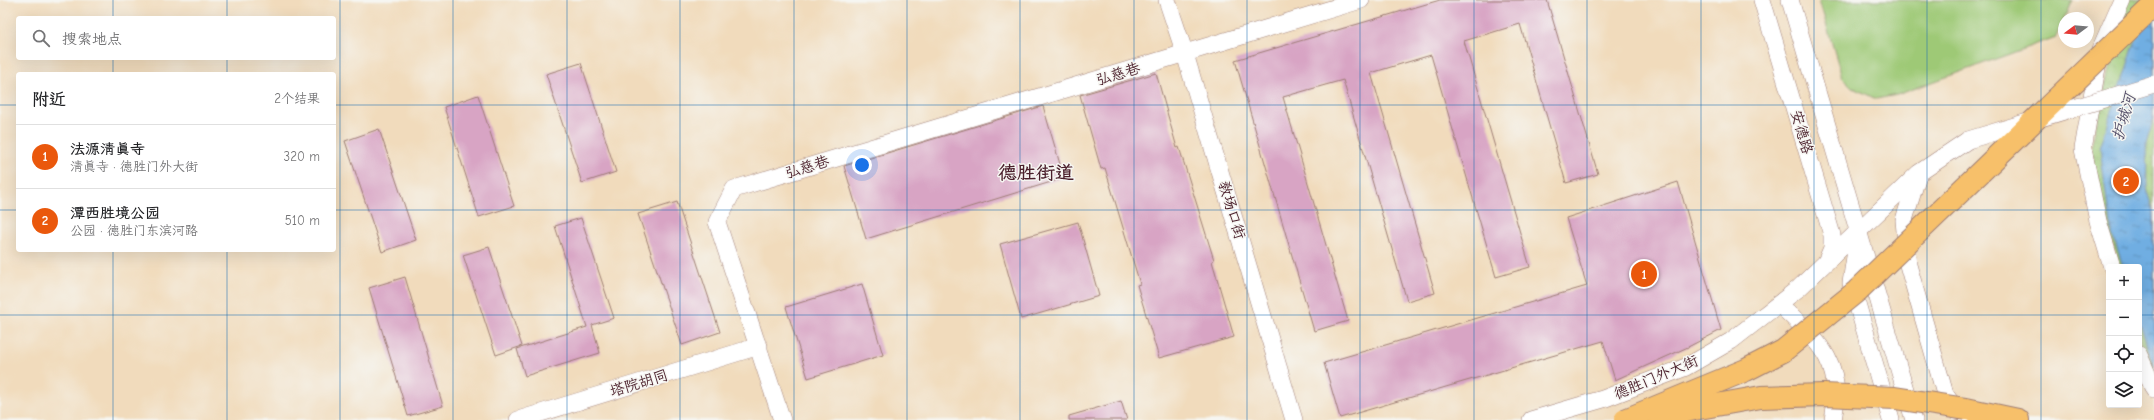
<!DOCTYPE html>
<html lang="zh">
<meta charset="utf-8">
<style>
:root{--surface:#fff;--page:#f2f2f2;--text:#202124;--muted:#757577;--line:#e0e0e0;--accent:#ea580c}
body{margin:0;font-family:"Comic Neue","LXGW WenKai TC",sans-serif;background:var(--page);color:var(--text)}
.controls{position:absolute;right:12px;bottom:12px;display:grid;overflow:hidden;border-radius:4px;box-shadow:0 4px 16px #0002}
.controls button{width:36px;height:36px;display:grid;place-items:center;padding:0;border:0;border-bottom:1px solid var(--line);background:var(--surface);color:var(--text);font:20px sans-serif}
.compass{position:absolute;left:2058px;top:12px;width:36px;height:36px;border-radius:50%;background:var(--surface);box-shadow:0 4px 16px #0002;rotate:254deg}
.you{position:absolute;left:862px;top:165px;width:14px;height:14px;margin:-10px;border:3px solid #fff;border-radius:50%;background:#1a73e8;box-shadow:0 0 0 6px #1a73e833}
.badge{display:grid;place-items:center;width:26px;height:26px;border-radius:50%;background:var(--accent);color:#fff;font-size:13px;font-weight:700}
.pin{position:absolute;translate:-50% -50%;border:2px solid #fff;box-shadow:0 1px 4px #0006}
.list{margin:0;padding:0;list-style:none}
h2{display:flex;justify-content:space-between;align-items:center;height:52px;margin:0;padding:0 16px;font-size:17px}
h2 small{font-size:13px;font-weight:400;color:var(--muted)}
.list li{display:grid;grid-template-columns:26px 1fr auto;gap:12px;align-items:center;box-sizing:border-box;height:64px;padding:0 16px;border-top:1px solid var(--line)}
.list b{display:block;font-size:15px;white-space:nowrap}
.list p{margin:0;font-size:13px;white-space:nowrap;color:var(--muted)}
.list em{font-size:13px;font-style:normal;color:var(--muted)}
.icon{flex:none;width:22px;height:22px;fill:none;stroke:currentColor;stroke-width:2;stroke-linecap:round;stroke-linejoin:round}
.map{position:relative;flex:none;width:2154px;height:420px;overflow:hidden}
.search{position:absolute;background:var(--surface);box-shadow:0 4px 16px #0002;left:16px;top:16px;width:320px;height:44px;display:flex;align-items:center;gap:10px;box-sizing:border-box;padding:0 14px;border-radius:4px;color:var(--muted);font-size:15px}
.panel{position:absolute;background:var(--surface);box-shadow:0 4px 16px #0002;left:16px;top:72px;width:320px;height:180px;border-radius:4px}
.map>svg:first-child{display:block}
</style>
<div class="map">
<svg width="2154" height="420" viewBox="0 0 2154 420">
<defs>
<pattern id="park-crowns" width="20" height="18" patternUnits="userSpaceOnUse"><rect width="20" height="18" fill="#9ec976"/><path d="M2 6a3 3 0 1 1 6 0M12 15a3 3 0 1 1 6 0" fill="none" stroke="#8aac66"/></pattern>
<pattern id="water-ripples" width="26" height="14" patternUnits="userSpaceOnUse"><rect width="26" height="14" fill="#6faee2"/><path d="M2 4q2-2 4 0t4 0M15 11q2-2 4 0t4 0" fill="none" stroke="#5d8db7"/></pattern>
</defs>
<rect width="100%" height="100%" fill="#f6f6f2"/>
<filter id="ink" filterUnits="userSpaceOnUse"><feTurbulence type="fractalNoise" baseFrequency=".025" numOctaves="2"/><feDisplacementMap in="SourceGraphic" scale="8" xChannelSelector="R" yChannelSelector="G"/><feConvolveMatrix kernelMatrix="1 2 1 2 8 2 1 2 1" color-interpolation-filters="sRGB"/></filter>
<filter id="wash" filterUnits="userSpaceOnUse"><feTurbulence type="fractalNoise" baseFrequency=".012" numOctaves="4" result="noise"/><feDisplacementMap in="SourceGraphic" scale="16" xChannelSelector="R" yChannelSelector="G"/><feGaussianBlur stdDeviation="0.9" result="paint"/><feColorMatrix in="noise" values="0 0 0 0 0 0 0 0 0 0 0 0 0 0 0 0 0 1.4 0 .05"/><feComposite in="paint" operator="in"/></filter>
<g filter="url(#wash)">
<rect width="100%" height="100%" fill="#f1dbbc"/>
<path fill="url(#park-crowns)" stroke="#747450" d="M2129,0h25v380c-20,-37 -15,-72 -15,-113h-20l-14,-53 -14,-66 30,-131z"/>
<path fill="#9ec976" stroke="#747450" d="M1819,0h253l-16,37 -159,58 -21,4 -24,-12 -10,-10z"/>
<path fill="url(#water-ripples)" stroke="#5c6686" d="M2149,0h5v117l-8,26 1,45 7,23v157l-15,-48v-53h-16l-13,-42 -10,-77z"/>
<g id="blocks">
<g fill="#d8a4c4">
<path d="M1440,0h107l51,174 -32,9 -46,-159 -56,17 66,226 -34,10 -65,-222 -60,18 64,220 -28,8 -64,-221 -60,17 65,224 -34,10 -79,-271z"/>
<path d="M581,63l35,109 -34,11 -36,-109z"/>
<path d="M1156,73l21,75 2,-1 35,113 -2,1 22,76 -75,21 -22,-73 3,-1 -35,-116 -4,1 -21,-74z"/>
<path d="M478,95l36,111 -35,11 -35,-110z"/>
<path d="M1043,106l21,72 -198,61 -22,-73z"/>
<path d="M379,129l37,111 -34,12 -37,-111z"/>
<path d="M1678,182l43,148 -33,17 -73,33 -12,-39 -263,77 -16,-55 263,-77 -21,-68z"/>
<path d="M677,202l43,130 -38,13 -44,-131z"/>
<path d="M581,218l33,100 -22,7 8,28 -75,23 -8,-27 70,-22 -32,-101z"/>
<path d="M1078,222l21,74 -78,23 -21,-75z"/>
<path d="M489,247l33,99 -26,9 -33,-100z"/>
<path d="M405,277l38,129 -35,10 -39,-128z"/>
<path d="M862,284l21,71 -75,23 -22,-71z"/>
<path d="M1121,401l6,19h-58v-4z"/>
</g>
</g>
</g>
<g filter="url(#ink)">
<use href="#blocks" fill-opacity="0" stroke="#9e7d74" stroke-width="1"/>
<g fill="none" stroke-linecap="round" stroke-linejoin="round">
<defs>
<g id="minor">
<path d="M1167,0l18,54 109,366"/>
<path d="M1762,0l70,235v13l-6,14"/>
<path d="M1790,0l124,420"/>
<path d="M1918,175l-14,45 4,45 37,129 18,26"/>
<path d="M1858,237l-7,46 40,137"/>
<path d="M2112,267l-14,-46 -15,-72 17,-99 22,-50"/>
<path d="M1780,305c38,36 65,57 53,115"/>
<path d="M2139,355l15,35"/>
<path d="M518,420l241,-74"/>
<path d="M782,420l-65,-198 17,-33 627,-189"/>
<path d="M1531,420l72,-21 83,-32 45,-26 68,-53 120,-115 49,-33"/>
</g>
<path id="highway" d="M1966,409l52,11"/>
</defs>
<use href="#minor" stroke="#9e7d74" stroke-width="18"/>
<use href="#highway" stroke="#9e7d74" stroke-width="24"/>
<use href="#minor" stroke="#fff" stroke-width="17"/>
<use href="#highway" stroke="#f7c06b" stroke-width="22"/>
<defs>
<path id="minor-bridge" d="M1968,140l186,-56"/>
<g id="highway-bridge">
<path d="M1660,417l34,-8 67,-12 63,-2 71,3 71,11"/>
<path d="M1625,420l121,-50 37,-19 74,-60 297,-286"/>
</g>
</defs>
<use href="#minor-bridge" stroke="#9e7d74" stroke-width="18" stroke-linecap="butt"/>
<use href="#highway-bridge" stroke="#9e7d74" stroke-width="24" stroke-linecap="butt"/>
<use href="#minor-bridge" stroke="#fff" stroke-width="17"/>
<use href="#highway-bridge" stroke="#f7c06b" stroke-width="22"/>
</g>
</g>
<path fill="none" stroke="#1f6fb2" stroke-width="1" stroke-opacity="0.55" d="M113,0v18M227,0v18M340,0v420M453,0v420M567,0v420M680,0v420M794,0v420M907,0v420M1020,0v420M1134,0v420M1247,0v420M1360,0v420M1474,0v420M1587,0v420M1701,0v420M1814,0v420M1927,0v420M2041,0v420M113,58v16M227,58v16M0,105h18M334,105h1820M0,210h18M334,210h1820M113,250v170M227,250v170M0,315h2109M2139,315h15"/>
<g text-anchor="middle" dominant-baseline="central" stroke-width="3" stroke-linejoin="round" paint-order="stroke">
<g font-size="15" fill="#4a1f2b" stroke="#f6f6f2">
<text transform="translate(1118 74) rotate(-17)">弘慈巷</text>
<text transform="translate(1802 132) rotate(74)">安德路</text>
<text transform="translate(807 167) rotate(-17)">弘慈巷</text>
<text transform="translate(1232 210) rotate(73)">教场口街</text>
<text transform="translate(1656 377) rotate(-23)">德胜门外大街</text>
<text transform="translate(639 383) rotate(-17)">塔院胡同</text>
</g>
<g font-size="16" font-style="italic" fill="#57516b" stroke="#f6f6f2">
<text transform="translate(2124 117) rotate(-74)">护城河</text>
</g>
<g font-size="19" font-weight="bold" fill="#4a1f2b" stroke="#f6f6f2">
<text x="1036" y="173">德胜街道</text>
</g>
</g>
</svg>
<div class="controls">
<button>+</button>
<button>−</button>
<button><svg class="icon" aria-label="locate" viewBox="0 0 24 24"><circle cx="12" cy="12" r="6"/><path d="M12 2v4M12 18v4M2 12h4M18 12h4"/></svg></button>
<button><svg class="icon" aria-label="layers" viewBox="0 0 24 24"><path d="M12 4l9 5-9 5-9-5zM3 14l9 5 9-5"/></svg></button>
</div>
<svg class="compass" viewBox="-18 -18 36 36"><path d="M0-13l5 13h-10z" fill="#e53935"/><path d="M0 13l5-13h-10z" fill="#757577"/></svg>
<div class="you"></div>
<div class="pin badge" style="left:1644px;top:274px">1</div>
<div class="pin badge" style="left:2126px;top:181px">2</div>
<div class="search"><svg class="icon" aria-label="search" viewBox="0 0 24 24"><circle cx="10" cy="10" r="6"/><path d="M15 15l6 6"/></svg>搜索地点</div>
<section class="panel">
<h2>附近<small>2个结果</small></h2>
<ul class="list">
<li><span class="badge">1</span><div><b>法源清真寺</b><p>清真寺 · 德胜门外大街</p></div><em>320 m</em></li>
<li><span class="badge">2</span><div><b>潭西胜境公园</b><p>公园 · 德胜门东滨河路</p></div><em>510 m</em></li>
</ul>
</section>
</div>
